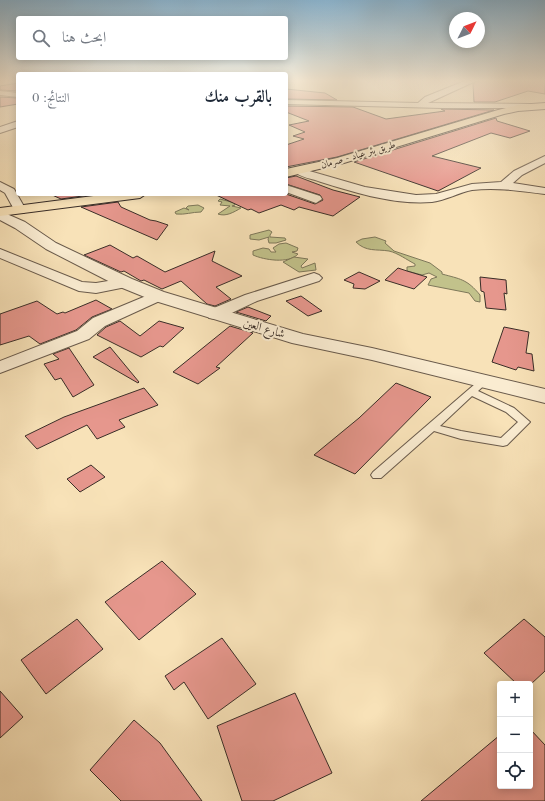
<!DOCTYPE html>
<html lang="ar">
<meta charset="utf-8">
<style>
:root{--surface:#fff;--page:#f2f2f3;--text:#1f2937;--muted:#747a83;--line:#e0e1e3}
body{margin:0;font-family:"Old Standard TT",Amiri,serif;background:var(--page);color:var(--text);direction:rtl}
.controls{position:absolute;right:12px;bottom:12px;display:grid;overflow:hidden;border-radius:4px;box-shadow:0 2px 10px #0003}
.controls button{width:36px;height:36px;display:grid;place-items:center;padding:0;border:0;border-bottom:1px solid var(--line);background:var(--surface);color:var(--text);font:20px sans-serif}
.compass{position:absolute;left:449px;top:12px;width:36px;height:36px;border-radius:50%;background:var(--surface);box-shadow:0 2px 10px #0003;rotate:48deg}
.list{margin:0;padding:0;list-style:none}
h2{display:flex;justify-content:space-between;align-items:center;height:52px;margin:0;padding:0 16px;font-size:17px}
h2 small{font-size:13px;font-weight:400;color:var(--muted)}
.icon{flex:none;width:22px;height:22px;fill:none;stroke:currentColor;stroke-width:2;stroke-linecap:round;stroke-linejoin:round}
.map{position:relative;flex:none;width:545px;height:801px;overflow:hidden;direction:ltr}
.search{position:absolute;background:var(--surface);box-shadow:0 2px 10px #0003;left:16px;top:16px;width:272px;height:44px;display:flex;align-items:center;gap:10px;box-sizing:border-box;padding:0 14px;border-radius:4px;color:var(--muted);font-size:15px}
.panel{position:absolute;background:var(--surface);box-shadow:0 2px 10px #0003;left:16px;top:72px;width:272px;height:124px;border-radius:4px;direction:rtl}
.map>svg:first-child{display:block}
</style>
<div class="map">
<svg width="545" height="801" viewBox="0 0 545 801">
<rect width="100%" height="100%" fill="#f8e2b8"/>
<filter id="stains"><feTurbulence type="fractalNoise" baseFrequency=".005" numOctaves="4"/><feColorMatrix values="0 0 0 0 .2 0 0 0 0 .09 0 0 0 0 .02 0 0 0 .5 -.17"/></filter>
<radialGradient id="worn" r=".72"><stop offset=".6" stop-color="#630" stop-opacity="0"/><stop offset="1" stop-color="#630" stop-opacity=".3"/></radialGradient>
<g fill="#c2c28b" stroke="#7e785a">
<path d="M220,199l15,4v2l-3,1 9,2c-7,4 -15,9 -23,6l12,-8 -10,-1 2,-3 -4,-1z"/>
<path d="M198,205l6,3 -3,4c-9,0 -16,3 -25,2l-1,-2 9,-4 5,2 -3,-2 2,-2z"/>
<path d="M269,230l3,2 -2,3v2l15,1 1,2 -10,3h-7l-1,-4 1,-2 -10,3 -9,-1v-4z"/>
<path d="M375,237l11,4 -1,2 9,8 36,12 12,9v2c18,5 25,5 38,21v7l-5,-1 -6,-8 -41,-8 3,-6 6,-2 -8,-4 -7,2 -15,-4v-4l8,-1v-2c-8,-4 -17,-11 -26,-13 -13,-2 -23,1 -33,-9l6,-3z"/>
<path d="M286,243l12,5 -1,3 -5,1 6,2c-9,10 -34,6 -45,1v-4l10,-3 6,1 2,3h5l-3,-4 6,-4z"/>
<path d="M294,257l14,2 -7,7 1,2 13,-5 1,7 -17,2 -16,-10z"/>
</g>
<g fill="#e6978d" stroke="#3a2e28">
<path d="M479,80h66v14l-17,-3 -33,11h-21l-1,-18z"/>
<path d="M18,83v8l-18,-1v-4z"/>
<path d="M286,89l39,4 12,7 -51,-1z"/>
<path d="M0,97l18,1v6l-18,3z"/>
<path d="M286,106l67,1 33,12 59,-8 -4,-2 53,1 -157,47 -51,10v-22l18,-6 -11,-3 12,-4 -16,-7 20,-4 -23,-9z"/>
<path d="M496,118l1,3 33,10 -20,7 -19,-5 -59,23 49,12 -43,23 -84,-29z"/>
<path d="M296,176l37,14 27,7 -27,19 -34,-9 -5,3 -13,-5 -22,8 -8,-4 -3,1 -34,-16h72l29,10 8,-4 -3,-5 -34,-11v-6z"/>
<path d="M50,194h47l-36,5z"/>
<path d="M118,202l3,5 29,13 6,1 12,4 -11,15 -76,-33z"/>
<path d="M110,245l23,13 4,-2 28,16 50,-21 -3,10 30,15 -26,11 15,12 -16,7 -8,-2 -26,-23 -19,8 -18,-9 -3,1 -17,-10 -3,1 -37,-17z"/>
<path d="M398,268l9,3 20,6 -13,12 -29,-9z"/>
<path d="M359,272l21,9 -15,8 -12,-1 1,-4 -10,-4z"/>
<path d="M480,277l26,3 1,14 -3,-1 2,17 -20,-2 -2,-16 -3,-1z"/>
<path d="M301,296l21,15 -14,5 -22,-15z"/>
<path d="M96,300l16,9 -20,8 -16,13 -36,14 -11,-8 -29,9v-31l37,-13 20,13 6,-2 2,1z"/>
<path d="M248,307l23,9 -5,5 -30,-9z"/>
<path d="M120,321l20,15 19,-15 25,7 -21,19 -3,-1 -19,11 -44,-22 9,-8z"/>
<path d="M230,326l23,7 -37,34 4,1 -22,16 -25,-12z"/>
<path d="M504,327l25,5 -3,21 6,1 2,17 -16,-4 -2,3 -24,-8z"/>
<path d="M110,347l29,35 -1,1 -45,-26z"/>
<path d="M69,348l25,37 -21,12 -12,-19 -6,2 -11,-16 15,-5 -6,-5z"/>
<path d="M396,383l35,14 -76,77 -41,-19 45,-37z"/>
<path d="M144,388l14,17 -39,15 6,7 -28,12 -10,-14 -50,24 -12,-13 39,-19z"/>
<path d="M91,465l14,12 -25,15 -13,-13z"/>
<path d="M162,561l34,33 -57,46 -34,-38z"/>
<path d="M77,619l26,30 -57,45 -25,-34z"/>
<path d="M524,619l21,18v34l-14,13h-14l-33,-31z"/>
<path d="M222,638l34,46 -48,35 -24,-37 -10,8 -9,-14z"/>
<path d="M0,691l23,26 -23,21z"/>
<path d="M295,693l37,80 -59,28h-31l-25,-75z"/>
<path d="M134,720l26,23 42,58h-81l-31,-31z"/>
<path d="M530,729l15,16v56h-124l79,-66v51h30z"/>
</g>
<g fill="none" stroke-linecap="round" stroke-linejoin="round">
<defs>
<path id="service" d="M484,378l5,3 -11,10 36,17 16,14 -23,23 -4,1 -42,-7 -27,-8 -53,47h-8l-2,-3 2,-3 95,-82 13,-11zM472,396l34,16 12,10 -17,16 -40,-7 -21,-5z"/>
<g id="minor">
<path d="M467,80h11l-50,23 104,1 4,2 -4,2h-90l-156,-4v-4l132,3 7,-6z"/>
<path d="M0,91l18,2v4l-18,-2z"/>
<path d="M18,121v6l-18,6v-6z"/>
<path d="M545,156v7l-23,12 -9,8 32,5v6c-24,-3 -48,-7 -73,-4 -14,3 -26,10 -40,12 -37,3 -76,-9 -111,-20 -7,-3 -23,-5 -27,-11l5,-3 66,19 51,8 20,-1 36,-10 29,-2 13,-11z"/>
<path d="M0,182l14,7 12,21 -2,3h-8l-11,-20 -5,-3z"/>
<path d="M286,185l34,11 2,3 -6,4 -30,-11z"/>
<path d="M0,249l82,33 14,1 30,-5 5,2 3,3 -3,3 -35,7 -17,-2 -79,-33z"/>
<path d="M314,273l5,2 3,3 -3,3 -62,20 -36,17 -6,1 -6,-1 -2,-4 2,-4 36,-15z"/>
<path d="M158,291l6,2 2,3 -2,3 -59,27 -16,13 -89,34v-12l77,-30 16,-13z"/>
</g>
<path id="tertiary" d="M0,211l25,11 31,21 76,36 32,13 139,42 69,14 173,41v14l-173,-43 -80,-17 -140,-43 -32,-13 -74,-38 -31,-21 -15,-8z"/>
<g id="trunk">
<path d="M545,103v6l-27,2 -14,3 -160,49 -58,14v-8l51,-11 161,-48 20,-5z"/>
<path d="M109,194h37l-6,4 -140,18v-8z"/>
</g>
</defs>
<use href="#service" stroke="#6a5b4c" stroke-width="2"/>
<use href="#minor" stroke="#6a5b4c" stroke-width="2"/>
<use href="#tertiary" stroke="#6a5b4c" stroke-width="2"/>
<use href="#trunk" stroke="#3a2e28" stroke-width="2"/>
<use href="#service" fill="#faecd1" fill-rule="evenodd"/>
<use href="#minor" fill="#faecd1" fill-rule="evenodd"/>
<use href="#tertiary" fill="#faecd1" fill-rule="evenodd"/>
<use href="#trunk" fill="#f8e2b8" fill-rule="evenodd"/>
</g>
<linearGradient id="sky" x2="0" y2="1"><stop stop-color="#8bb7d4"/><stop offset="0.42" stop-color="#fcf2df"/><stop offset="1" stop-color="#fcf2df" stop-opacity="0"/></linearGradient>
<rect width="545" height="192" fill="url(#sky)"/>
<g text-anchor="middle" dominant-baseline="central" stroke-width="4" stroke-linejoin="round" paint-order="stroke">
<g font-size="10" fill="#3a2e28" stroke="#faecd1">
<text transform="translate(358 155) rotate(-16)">طريق بئر عياد - صرمان</text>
</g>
<g font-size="12" fill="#3a2e28" stroke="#faecd1">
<text transform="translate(264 329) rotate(17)">شارع العين</text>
</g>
</g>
<rect width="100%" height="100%" filter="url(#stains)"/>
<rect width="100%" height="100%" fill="url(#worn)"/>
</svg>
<div class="controls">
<button>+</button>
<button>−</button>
<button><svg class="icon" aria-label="locate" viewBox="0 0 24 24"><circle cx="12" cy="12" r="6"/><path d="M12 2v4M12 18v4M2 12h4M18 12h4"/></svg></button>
</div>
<svg class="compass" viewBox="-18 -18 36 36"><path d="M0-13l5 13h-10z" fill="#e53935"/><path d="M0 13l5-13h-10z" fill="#747a83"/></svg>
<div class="search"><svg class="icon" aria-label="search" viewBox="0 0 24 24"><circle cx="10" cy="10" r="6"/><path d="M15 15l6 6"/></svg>ابحث هنا</div>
<section class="panel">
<h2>بالقرب منك<small>النتائج: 0</small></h2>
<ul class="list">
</ul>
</section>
</div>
